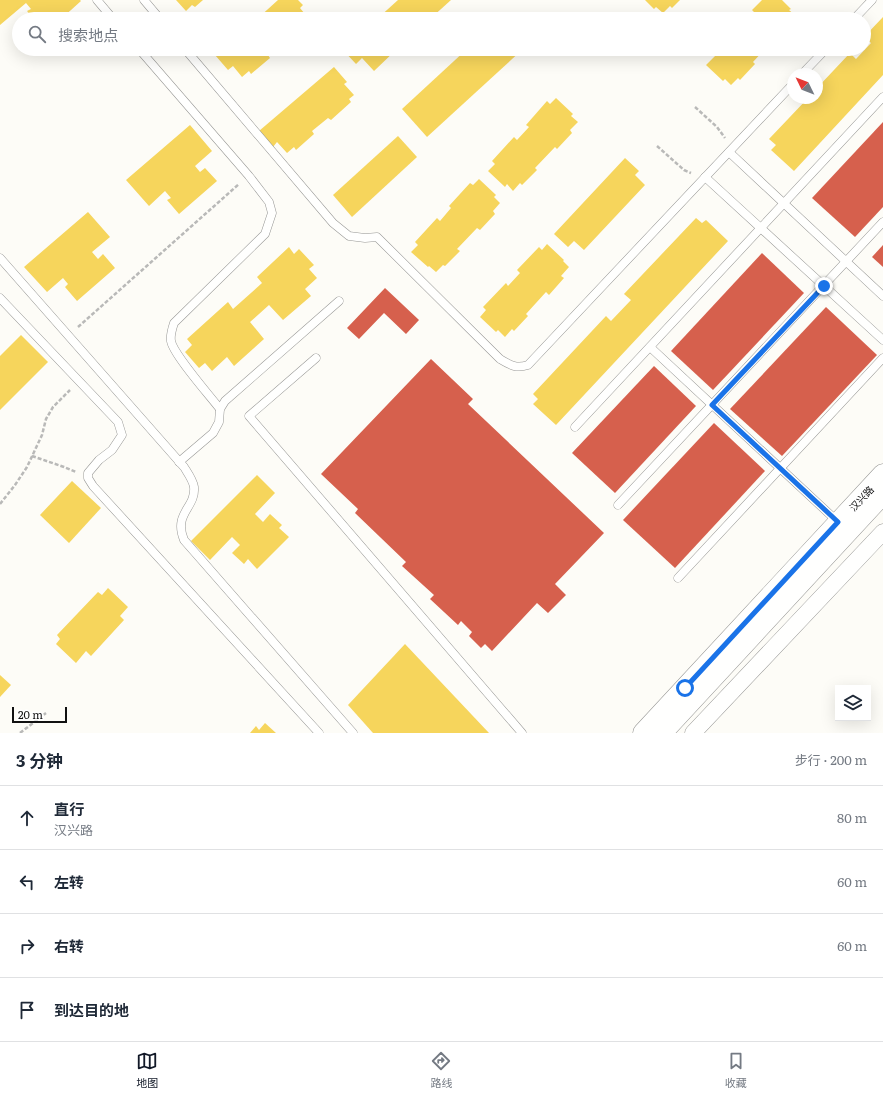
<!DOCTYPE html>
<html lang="zh">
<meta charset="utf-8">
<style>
:root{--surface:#fff;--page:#f2f2f3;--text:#1f2937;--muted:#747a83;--line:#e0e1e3;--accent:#111827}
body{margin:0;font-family:Literata,"Noto Sans SC",serif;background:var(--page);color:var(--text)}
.controls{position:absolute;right:12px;bottom:12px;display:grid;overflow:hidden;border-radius:0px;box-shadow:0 4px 16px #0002}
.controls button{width:36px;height:36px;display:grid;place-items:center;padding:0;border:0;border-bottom:1px solid var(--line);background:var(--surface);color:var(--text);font:20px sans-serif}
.compass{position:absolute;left:787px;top:68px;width:36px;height:36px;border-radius:50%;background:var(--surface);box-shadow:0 4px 16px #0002;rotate:313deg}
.scale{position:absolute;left:12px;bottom:10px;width:55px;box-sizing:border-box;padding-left:4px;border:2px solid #111;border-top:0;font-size:11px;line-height:14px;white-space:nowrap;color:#111;-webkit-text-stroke:3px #fff;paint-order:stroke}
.stop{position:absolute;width:12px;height:12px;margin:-9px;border:3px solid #1a73e8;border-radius:50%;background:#fff}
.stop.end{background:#1a73e8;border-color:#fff;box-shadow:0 1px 4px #0008}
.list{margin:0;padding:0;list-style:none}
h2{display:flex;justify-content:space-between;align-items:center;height:52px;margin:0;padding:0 16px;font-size:17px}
h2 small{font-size:13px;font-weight:400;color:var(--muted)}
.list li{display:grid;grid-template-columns:26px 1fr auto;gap:12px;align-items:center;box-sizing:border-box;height:64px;padding:0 16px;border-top:1px solid var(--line)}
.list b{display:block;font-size:15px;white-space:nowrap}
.list p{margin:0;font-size:13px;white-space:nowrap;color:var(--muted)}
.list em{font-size:13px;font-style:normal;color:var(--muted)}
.icon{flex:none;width:22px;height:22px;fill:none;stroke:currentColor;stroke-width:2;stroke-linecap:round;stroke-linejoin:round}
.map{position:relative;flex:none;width:883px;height:733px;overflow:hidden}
.search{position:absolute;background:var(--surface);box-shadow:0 4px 16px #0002;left:12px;right:12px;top:12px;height:44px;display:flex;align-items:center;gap:10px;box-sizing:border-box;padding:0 14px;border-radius:22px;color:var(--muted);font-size:15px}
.sheet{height:308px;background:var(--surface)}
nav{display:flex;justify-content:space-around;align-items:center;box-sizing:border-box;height:56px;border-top:1px solid var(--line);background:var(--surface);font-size:11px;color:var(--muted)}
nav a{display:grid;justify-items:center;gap:2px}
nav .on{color:var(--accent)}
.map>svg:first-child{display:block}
</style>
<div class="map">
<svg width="883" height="733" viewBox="0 0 883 733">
<rect width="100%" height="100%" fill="#fdfcf7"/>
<g fill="#f6d55c">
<path d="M0,0h80l1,1 -20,18h-27l-7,-8 4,-2 -5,-6 -26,22z"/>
<path d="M176,0h27l-8,7 -3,-2 -6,6z"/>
<path d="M278,0h20l5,5 -3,3 9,11h-52z"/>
<path d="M398,0h53l-21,19h-53z"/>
<path d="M645,0h35l-8,8 -2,-2 -7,7 -7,-6 -2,2z"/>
<path d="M762,0h20l9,9 -2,1 7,6 -3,3h-44l6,-6 -3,-3z"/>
<path d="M883,17v58l-89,96 -23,-21 5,-5 -7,-6 39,-41h9v-10l33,-35 6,6 15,-16 -7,-6z"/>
<path d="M222,49h53l-7,6 2,3 -19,16 -2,-3 -7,6 -9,-11 -5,4 -13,-15z"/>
<path d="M345,49h52l-23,22 -12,-13 -6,6 -13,-14z"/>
<path d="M467,49h56l-96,88 -25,-28z"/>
<path d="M715,49h50l-12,13 2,2 -15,16 -2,-2 -7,7 -6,-6 -2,2 -17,-16 13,-13z"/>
<path d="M334,67l13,15 -3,2 10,11 -5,4 2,3 -20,18 -3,-2 -16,13 2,3 -18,16 -2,-3 -7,6 -10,-11 -4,5 -14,-16z"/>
<path d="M556,98l17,16 -2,2 7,6 -8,8 2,3 -15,16 -2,-2 -20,21 2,2 -15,15 -2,-2 -7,8 -6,-7 -2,3 -17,-16 7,-7 -3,-3 22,-24 3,3 12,-13 -3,-2 21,-24 3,3z"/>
<path d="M190,125l22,26 -17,15 5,6 5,-4 12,13 -38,33 -12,-14 4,-2 -6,-7 -16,15 -23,-26z"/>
<path d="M398,136l19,21 -65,60 -19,-22z"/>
<path d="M625,158l14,13 -4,4 10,10 -61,65 -10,-9 -6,6 -14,-13z"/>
<path d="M479,179l17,16 -2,2 6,6 -7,8 2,3 -15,16 -3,-2 -20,21 3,2 -15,15 -2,-1 -7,7 -7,-6 -1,1 -17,-15 7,-7 -3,-3 22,-24 3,3 11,-13 -2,-2 21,-23 3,2z"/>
<path d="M88,212l22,25 -18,15 6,7 5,-5 12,14 -38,33 -12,-14 3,-3 -5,-6 -16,14 -23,-25z"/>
<path d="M696,218l6,5 4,-3 22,21 -172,184 -23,-21 5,-5 -5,-5 73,-78 5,5 20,-21 -7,-6z"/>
<path d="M547,244l17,16 -1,1 6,6 -8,9 3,2 -15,17 -3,-3 -20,22 2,2 -14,15 -2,-2 -7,8 -7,-7 -2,2 -16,-15 6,-7 -3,-3 23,-24 2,3 12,-13 -3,-3 22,-23 3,3z"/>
<path d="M289,247l5,7 5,-5 15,16 -5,4 8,9 -12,11 6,7 -28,24 -14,-15 -19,17 14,17 -30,27 -7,-9 -15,14 -7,-8 -6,5 -14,-16 7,-7 -5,-6 41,-37 5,7 29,-26 -5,-6z"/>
<path d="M21,335l27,27 -48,48v-54z"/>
<path d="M257,475l18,18 -20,21 8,8 7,-8 12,11 -3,3 10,9 -32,32 -9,-10 -4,5 -12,-11 8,-8 -8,-8 -22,23 -19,-19z"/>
<path d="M72,481l29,27 -32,35 -29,-28z"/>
<path d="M108,588l20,19 -8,9 4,4 -33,36 -5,-5 -10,12 -20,-19 4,-5 -3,-4 41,-43 4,3z"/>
<path d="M405,644l84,89h-116l-25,-28z"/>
<path d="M0,675l11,10 -11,12z"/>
<path d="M265,723l11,10h-26l6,-7 3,4z"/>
</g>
<g fill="#d6604d">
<path d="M883,122v85l-28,30 -43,-39z"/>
<path d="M883,245v22l-11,-10z"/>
<path d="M762,253l42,40 -91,97 -42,-39z"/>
<path d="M385,288l34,32 -13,14 -22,-21 -25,26 -12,-11z"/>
<path d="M826,307l51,48 -95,101 -52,-47z"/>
<path d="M431,359l42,40 -5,5 136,129 -49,51 11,11 -18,18 -11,-10 -45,48 -7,-7 -4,4 -12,-12 3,-4 -11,-11 -3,4 -28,-26 4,-4 -32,-29 4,-4 -51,-49 3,-4 -37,-35z"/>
<path d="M654,366l42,40 -81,87 -43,-40z"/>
<path d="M714,423l51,48 -90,97 -52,-48z"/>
</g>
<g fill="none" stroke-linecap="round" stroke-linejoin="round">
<defs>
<g id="service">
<path d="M97,0l16,19"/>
<path d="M144,0l16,19"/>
<path d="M854,19l18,-19"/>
<path d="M139,49l110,127 20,26 3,11 -7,21 -91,89c-2,6 -4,12 -3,18 2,13 39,55 49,68"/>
<path d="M185,49l148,174 16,13 16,2 12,-1 123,122c10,6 16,10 28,6l265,-281"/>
<path d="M802,74l24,-25"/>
<path d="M729,152l154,144"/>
<path d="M705,177l178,163"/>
<path d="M0,258l184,209c3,5 9,13 10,20 2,21 -21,26 -10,53l169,193"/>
<path d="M0,298l118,124 4,13 -10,15 -13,10 -11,13v5l5,8 226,247"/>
<path d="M650,347l188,175"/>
<path d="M316,358l-67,58 273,317"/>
<path d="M575,427l308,-330"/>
<path d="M179,462l34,-29 6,-11 1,-13 5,-8 114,-100"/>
<path d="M618,505l265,-283"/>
<path d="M678,578l205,-220"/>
</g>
<path id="minor" d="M693,733l190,-201"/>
<g id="tertiary">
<path d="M643,733l240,-259"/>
<path d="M662,733l221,-239"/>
</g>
</defs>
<use href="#service" stroke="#979795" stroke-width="9"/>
<use href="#minor" stroke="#979795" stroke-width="17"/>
<use href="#tertiary" stroke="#979795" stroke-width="21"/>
<g stroke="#b9b9b8" stroke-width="2.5" stroke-dasharray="4 2" stroke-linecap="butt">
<path d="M695,107l22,20 8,11"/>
<path d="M657,146l27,24 7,3"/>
<path d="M78,327l161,-143"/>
<path d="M32,456l32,11 12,5"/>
<path d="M0,504l15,-19 12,-18 15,-32 4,-16 7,-12 17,-17"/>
<path d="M20,733l26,-20"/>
</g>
<use href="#service" stroke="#fffffe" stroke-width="8"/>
<use href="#minor" stroke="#fffffe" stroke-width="16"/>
<use href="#tertiary" stroke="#fffffe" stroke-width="20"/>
</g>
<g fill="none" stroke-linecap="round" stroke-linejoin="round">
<path stroke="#1a73e8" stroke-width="5" d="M685,688l153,-166 -126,-117 112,-119"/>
</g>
<g text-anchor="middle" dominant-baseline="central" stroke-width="4" stroke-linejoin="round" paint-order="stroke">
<g font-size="10" fill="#111" stroke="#fff">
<text transform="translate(861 498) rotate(-47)">汉兴路</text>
</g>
</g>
</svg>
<div class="controls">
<button><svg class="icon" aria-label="layers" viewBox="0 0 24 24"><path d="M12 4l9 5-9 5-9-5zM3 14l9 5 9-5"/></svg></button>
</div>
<svg class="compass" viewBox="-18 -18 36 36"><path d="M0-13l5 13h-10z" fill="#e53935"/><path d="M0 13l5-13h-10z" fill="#747a83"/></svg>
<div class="scale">20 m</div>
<div class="stop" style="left:685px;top:688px"></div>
<div class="stop end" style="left:824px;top:286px"></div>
<div class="search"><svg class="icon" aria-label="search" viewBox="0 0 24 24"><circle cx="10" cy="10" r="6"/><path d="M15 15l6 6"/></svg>搜索地点</div>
</div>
<section class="sheet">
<h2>3 分钟<small>步行 · 200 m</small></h2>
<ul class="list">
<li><svg class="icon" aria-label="ahead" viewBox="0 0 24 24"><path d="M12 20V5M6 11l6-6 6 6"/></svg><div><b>直行</b><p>汉兴路</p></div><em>80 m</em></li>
<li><svg class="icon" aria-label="left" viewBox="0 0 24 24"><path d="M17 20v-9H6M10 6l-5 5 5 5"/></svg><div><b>左转</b></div><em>60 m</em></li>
<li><svg class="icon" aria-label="right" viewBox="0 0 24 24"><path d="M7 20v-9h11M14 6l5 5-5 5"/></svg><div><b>右转</b></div><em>60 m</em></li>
<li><svg class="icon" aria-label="arrive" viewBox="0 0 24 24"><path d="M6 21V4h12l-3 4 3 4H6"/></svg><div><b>到达目的地</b></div></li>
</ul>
</section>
<nav>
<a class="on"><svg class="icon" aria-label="map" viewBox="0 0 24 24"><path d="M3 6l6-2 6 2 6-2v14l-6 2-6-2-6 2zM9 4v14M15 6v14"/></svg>地图</a>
<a><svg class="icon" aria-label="directions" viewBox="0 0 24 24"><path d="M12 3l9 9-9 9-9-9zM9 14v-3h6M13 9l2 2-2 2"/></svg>路线</a>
<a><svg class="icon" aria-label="saved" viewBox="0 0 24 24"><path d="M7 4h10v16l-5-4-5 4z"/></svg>收藏</a>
</nav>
